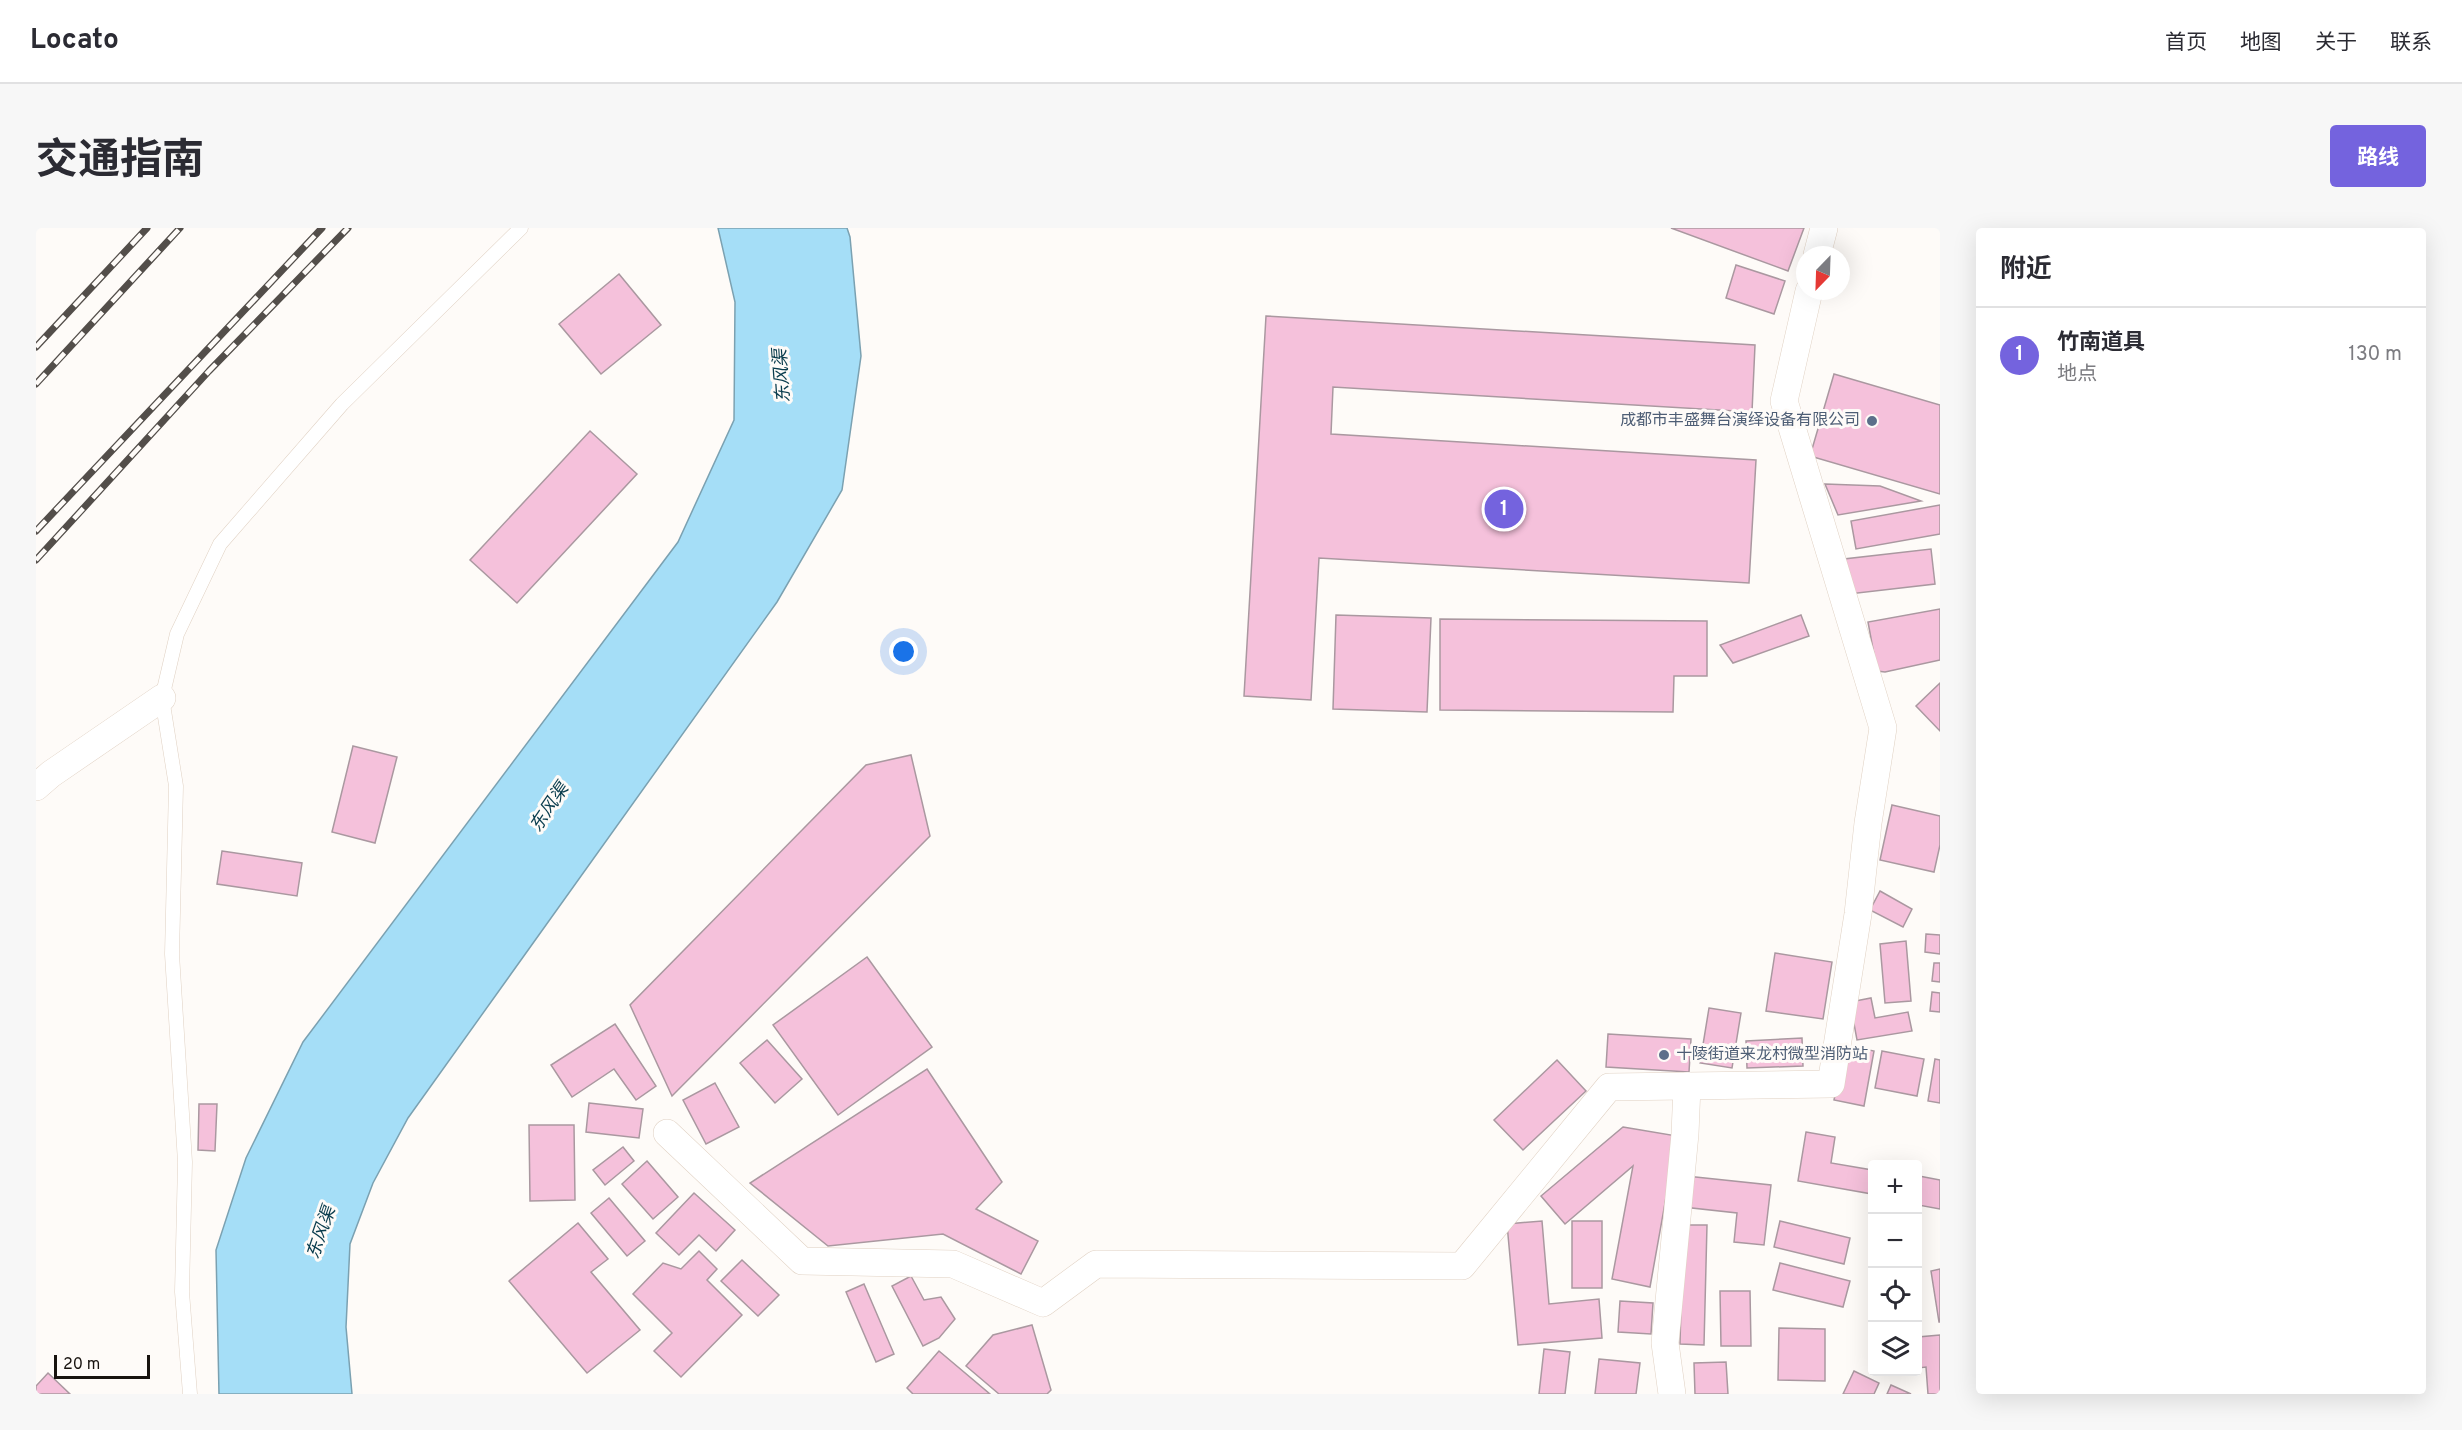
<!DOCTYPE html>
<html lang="zh">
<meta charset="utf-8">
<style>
:root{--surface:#fff;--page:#f7f7f7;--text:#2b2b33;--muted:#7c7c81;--line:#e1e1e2;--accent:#7463de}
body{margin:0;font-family:Overpass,"Noto Sans SC",sans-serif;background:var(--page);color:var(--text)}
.controls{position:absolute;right:18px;bottom:18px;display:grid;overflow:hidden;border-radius:6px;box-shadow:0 6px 24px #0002}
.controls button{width:54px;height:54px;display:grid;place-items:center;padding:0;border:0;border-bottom:2px solid var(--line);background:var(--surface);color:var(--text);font:30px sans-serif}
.compass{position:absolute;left:1760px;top:18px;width:54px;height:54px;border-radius:50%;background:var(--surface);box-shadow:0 6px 24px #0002;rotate:203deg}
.scale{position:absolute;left:18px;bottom:15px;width:96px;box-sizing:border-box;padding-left:6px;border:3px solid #18130f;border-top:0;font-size:16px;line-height:21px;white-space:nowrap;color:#18130f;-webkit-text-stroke:4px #fefbf8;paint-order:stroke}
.you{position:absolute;left:868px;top:424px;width:21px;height:21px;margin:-15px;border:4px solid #fff;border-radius:50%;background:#1a73e8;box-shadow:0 0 0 9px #1a73e833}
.badge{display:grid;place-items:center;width:39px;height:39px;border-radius:50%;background:var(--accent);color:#fff;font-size:20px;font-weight:700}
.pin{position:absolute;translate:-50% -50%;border:3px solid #fff;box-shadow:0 2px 6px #0006}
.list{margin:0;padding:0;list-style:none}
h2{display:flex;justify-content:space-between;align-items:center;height:78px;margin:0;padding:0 24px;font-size:26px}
h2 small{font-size:20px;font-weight:400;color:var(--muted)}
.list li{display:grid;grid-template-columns:39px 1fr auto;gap:18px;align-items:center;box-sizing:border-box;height:96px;padding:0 24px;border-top:2px solid var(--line)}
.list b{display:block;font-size:22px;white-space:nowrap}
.list p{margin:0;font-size:20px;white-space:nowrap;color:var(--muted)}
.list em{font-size:20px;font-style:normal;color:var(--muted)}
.icon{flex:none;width:33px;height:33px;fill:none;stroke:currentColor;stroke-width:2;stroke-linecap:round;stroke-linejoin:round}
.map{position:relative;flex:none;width:1904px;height:1166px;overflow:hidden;border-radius:6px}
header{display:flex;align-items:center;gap:36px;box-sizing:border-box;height:84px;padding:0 30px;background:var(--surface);border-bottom:2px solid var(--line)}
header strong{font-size:28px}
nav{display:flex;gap:33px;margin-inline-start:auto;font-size:21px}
.intro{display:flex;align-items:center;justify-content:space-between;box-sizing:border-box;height:144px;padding:0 36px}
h1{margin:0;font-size:42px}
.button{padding:15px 27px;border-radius:6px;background:var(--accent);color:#fff;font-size:21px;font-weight:700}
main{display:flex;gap:36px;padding:0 36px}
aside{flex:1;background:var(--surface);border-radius:6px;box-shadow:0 6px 24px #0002}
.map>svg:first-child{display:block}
</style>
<header>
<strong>Locato</strong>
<nav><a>首页</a><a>地图</a><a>关于</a><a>联系</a></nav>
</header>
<div class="intro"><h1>交通指南</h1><a class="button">路线</a></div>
<main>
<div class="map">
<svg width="1904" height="1166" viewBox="0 0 1904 1166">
<rect width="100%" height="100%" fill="#fefbf8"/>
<path fill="#a5def7" stroke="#7ba1b1" stroke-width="1.5" d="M682,0h129l3,9 11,119 -19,134 -65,112 -369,516 -35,65 -23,61 -4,83 6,67h-133l-3,-144 30,-92 57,-116 375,-500 56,-122 1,-118z"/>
<g fill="#f5c1db" stroke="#aa98a0" stroke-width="1.5">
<path d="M1635,0h133l-16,43z"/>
<path d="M1700,37l49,16 -11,33 -48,-16z"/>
<path d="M583,46l42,51 -60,49 -42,-50z"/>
<path d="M1230,88l489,29 -3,67 -419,-25 -2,47 425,26 -7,123 -430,-25 -8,142 -67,-4z"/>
<path d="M1798,146l106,31v89l-130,-38z"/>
<path d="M554,203l47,43 -120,129 -47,-43z"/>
<path d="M1789,256l55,2 41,15 -83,14z"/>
<path d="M1904,277v29l-84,15 -5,-28z"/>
<path d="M1895,321l4,35 -86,10 -5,-35z"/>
<path d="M1904,381v51l-55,12 -8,-1 -9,-49z"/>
<path d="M1300,387l95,3 -4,94 -94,-3z"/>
<path d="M1765,387l8,21 -76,27 -13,-18z"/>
<path d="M1404,391l267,2v55h-33l-1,36 -233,-2z"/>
<path d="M1904,455v48l-24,-25z"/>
<path d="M317,518l44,11 -22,86 -43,-11z"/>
<path d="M875,527l19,81 -258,260 -42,-91 236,-240z"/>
<path d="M1856,577l48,11v29l-6,27 -54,-12z"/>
<path d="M186,623l80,12 -5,33 -80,-12z"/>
<path d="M1844,663l32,18 -9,18 -33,-17z"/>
<path d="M1890,706l14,1v19l-15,-2z"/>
<path d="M1870,713l5,60 -26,2 -5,-59z"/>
<path d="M1739,725l57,9 -9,57 -57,-8z"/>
<path d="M831,729l65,90 -94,68 -65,-90z"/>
<path d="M1898,735h6v19l-8,-1z"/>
<path d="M1896,764l8,1v19l-10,-1z"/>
<path d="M1835,770l4,20 33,-6 4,19 -55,9 -7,-38z"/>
<path d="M1673,780l32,5 -9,55 -32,-5z"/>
<path d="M579,796l41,62 -20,14 -22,-31 -42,28 -21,-32z"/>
<path d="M1572,806l83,5 -2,33 -83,-5z"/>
<path d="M1766,810l1,28 -56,2 -1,-27z"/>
<path d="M731,812l35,39 -27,24 -35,-40z"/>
<path d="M1809,817l29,6 -10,55 -30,-6z"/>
<path d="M1846,823l42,8 -7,37 -42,-8z"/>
<path d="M1899,831l5,1v43l-12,-2z"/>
<path d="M1521,832l29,31 -63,59 -29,-30z"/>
<path d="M891,841l75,113 -26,27 62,32 -17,33 -78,-40 -115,12 -78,-63z"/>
<path d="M679,855l24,44 -33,17 -23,-44z"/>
<path d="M553,875l54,6 -4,29 -53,-6z"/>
<path d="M163,876h18l-2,47 -17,-1z"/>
<path d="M493,897h45l1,75 -45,1z"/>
<path d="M1587,899l54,9 -27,151 -38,-8 21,-113 -68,58 -24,-28z"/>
<path d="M1770,904l29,5 -4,26 41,7v24l-74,-13z"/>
<path d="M587,919l11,14 -29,24 -12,-15z"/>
<path d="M611,933l31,36 -25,22 -31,-35z"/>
<path d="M1650,948l85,9 -7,60 -30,-3 3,-29 -54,-6z"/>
<path d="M1883,948l21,4v29l-22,-4z"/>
<path d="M658,965l41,37 -19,21 -17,-16 -20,20 -23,-22z"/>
<path d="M573,970l36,43 -18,15 -36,-43z"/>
<path d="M1506,993l7,83 50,-5 3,39 -84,7 -11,-121z"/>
<rect x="1536" y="993" width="30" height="67"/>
<path d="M1744,993l70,17 -6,26 -70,-17z"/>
<path d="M542,995l30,36 -17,13 49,58 -53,43 -78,-92z"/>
<path d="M1647,997h24l-3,120 -24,-1z"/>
<path d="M663,1023l18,18 -10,11 35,35 -61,62 -27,-26 18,-18 -39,-39 30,-31 18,6z"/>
<path d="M706,1032l37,35 -21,21 -37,-35z"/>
<path d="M1744,1035l70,18 -7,26 -70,-17z"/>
<path d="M1904,1041v53h-1l-8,-51z"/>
<path d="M875,1048l13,24 17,-3 14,22 -16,19 -16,8 -31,-60z"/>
<path d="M828,1056l30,70 -18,8 -30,-70z"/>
<path d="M1684,1063h30l1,55h-30z"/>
<path d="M1584,1073l33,2 -2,31 -33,-2z"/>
<path d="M996,1097l19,65 -4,4h-48l-33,-28 27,-31z"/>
<path d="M1743,1100l46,1v52l-47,-1z"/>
<path d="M1904,1107v59h-12l-2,-27 -8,1v-31z"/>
<path d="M1508,1121l26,3 -5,42h-26z"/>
<path d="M903,1123l51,43h-77l-6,-6z"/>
<path d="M1563,1131l41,4 -4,31h-41z"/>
<path d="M1690,1134l2,32h-33l-1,-31z"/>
<path d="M1818,1143l25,12 -5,11h-31z"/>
<path d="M12,1145l22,21h-34v-8z"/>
<path d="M1855,1157l20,9h-24z"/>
</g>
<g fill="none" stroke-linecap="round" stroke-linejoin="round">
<defs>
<path id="lane" d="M154,1166l-8,-102 3,-130 -13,-208 4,-168 -14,-88 15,-64 43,-90 122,-140 179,-176"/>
<g id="street">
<path d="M1781,27l7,-27"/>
<path d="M0,559l15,-13 111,-76"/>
<path d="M631,905l135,128 151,3 90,39 53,-39 366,2 147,-179 222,-3 27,-170 10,-91 15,-95 -99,-327 25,-110"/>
<path d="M1636,1166l-7,-51 20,-209 2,-48"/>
</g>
</defs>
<use href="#lane" stroke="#e0d1c3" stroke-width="15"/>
<use href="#street" stroke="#e0d1c3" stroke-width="28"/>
<use href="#lane" stroke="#fff" stroke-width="14"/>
<use href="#street" stroke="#fff" stroke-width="27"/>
<defs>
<g id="rail">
<path d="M0,119l111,-119"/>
<path d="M0,156l144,-156"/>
<path d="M0,303l286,-303"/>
<path d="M0,332l173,-189 139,-143"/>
</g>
</defs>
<use href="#rail" stroke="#534e4a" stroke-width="7"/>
<use href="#rail" stroke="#fefbf8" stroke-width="4.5" stroke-dasharray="14" stroke-linecap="butt"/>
</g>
<g fill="#5c6f8a" stroke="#fefbf8" stroke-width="2">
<circle cx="1836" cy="193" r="6"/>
<circle cx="1628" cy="827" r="6"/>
</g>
<g text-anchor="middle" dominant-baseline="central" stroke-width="6" stroke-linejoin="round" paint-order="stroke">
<g font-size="16" fill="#4e5e75" stroke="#fefbf8" text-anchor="end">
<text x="1824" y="193">成都市丰盛舞台演绎设备有限公司</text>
<text x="1640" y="827" text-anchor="start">十陵街道来龙村微型消防站</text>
</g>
<g font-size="18" font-style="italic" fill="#093c4d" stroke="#fefbf8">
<text transform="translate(747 148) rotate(-94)">东风渠</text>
<text transform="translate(514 580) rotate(-56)">东风渠</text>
<text transform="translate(286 1005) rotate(-71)">东风渠</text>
</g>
</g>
</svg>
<div class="controls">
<button>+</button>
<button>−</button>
<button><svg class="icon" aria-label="locate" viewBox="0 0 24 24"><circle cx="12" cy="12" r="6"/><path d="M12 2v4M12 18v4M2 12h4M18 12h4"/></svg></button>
<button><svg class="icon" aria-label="layers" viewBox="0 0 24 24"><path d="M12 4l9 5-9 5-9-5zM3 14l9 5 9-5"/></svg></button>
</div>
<svg class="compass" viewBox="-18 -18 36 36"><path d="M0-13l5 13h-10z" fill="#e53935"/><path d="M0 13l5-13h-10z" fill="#7c7c81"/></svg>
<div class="scale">20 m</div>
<div class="you"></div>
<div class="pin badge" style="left:1468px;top:281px">1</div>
</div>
<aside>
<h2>附近<small></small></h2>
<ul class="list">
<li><span class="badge">1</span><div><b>竹南道具</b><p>地点</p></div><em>130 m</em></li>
</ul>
</aside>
</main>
